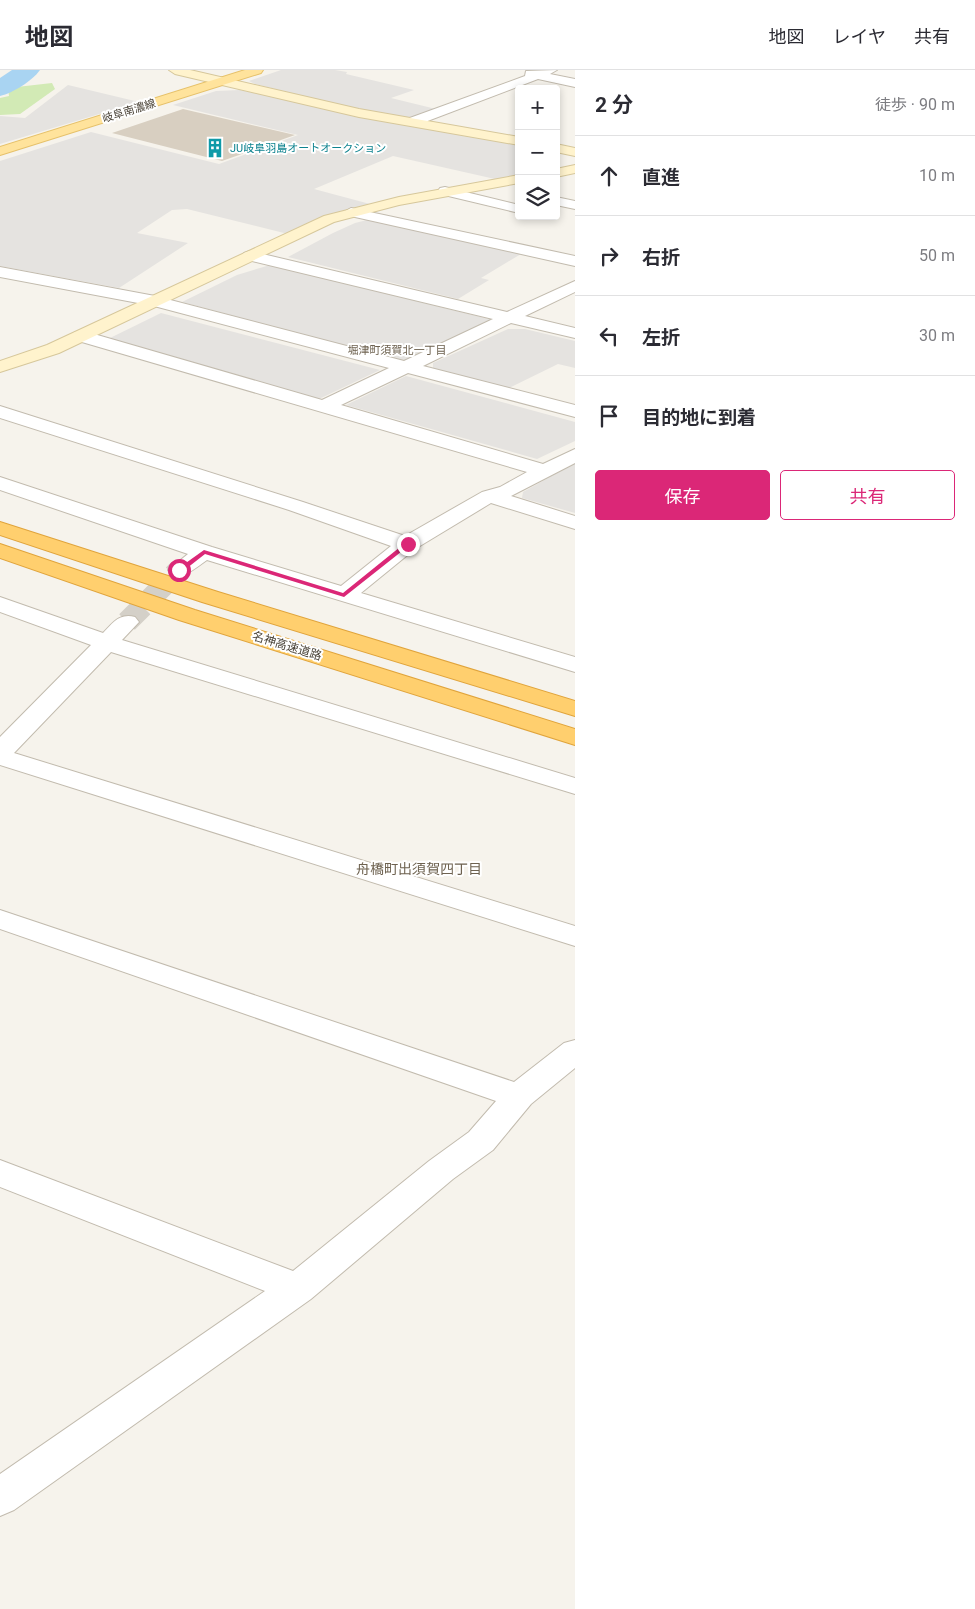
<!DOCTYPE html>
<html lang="ja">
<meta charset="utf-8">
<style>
:root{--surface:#fff;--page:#f7f7f7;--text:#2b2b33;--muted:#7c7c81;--line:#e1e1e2;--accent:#db2777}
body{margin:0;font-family:Roboto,"Noto Sans JP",sans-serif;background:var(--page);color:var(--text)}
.controls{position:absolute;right:15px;top:15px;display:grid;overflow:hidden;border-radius:5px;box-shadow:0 2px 8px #0003}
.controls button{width:45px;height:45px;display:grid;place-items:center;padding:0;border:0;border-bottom:1px solid var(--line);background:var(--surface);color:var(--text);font:25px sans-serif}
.stop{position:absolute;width:15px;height:15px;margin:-11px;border:4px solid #db2777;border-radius:50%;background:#fff}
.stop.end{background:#db2777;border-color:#fff;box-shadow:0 1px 5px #0008}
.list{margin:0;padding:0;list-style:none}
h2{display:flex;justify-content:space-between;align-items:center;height:65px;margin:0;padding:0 20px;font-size:21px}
h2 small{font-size:16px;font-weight:400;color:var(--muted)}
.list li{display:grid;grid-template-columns:32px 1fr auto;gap:15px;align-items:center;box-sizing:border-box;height:80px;padding:0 20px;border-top:1px solid var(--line)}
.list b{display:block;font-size:19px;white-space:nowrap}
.list em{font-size:16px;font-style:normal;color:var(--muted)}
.actions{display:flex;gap:10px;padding:15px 20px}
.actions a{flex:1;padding:11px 0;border:1px solid var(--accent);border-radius:5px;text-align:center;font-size:18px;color:var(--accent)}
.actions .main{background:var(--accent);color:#fff}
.icon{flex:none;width:28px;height:28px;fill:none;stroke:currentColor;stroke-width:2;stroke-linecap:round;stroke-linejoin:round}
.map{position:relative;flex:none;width:575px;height:1539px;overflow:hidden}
header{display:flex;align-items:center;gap:30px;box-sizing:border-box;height:70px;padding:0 25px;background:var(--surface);border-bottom:1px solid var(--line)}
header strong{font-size:24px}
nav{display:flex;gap:28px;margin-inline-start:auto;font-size:18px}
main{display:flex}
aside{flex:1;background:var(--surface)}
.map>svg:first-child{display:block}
</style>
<header>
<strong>地図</strong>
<nav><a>地図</a><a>レイヤ</a><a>共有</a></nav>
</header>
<main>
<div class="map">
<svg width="575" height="1539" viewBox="0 0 575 1539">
<rect width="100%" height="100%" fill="#f6f3ec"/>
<path fill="#d2eab5" d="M52,13l3,6 -35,25 -20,1v-17l9,-2 -1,-8z"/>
<g fill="#e5e3e0">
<path d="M281,0h54l12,2 -1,2 68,16 -23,8 45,11 -21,8h-10l-66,-12 -84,-21 -6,-3z"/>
<path d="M68,15l71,17 -139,42v-28l25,2z"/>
<path d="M240,20l118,25 161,29v31l-24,4 -102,-23 -79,33 56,15 -82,30 -101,-25 -15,1 -35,23 51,10 -69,45 -119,-22v-105l91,-29 128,32 79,-29 -125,-30 43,-14z"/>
<path d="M371,149l150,35 -40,24 8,2 -31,19 -170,-42 45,-24 22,-10z"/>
<path d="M270,195l223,55 -90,42 -221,-60 55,-27z"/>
<path d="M161,243l219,57 -61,29 -211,-60z"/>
<path d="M508,259h17l50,12v27l-17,-4 -49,24 -76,-20v-5z"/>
<path d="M406,306l169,46v19l-38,18 -191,-54z"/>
<path d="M575,393v50l-53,-15 1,-6z"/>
</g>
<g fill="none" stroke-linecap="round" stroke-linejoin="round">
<path fill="#a9d4f2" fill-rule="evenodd" d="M12,0h28c-8,11 -27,23 -40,26v-18z"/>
</g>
<path fill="#d8cfc1" d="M183,39l112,26 -73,26 -110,-28z"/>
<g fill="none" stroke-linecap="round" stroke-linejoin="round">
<path stroke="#d4d0c8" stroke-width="22" stroke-dasharray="22 11" stroke-linecap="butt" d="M127,552l52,-52"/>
<defs>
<g id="street">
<path d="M557,0l-7,4 25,5v8l-37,-8 -121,46h-10l-2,-3 2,-3 118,-43 1,-5z"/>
<path d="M445,117l74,18v8l-79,-19 -2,-3 2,-3z"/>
<path d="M556,127l19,4v8l-19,-4z"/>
<path d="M351,138l224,48v10l-229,-51 -2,-3z"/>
<path d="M250,181l257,61 68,-31v11l-50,24 50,12v10l-64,-15 -88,43 152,39v12l-167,-44 -67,32 202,59 32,-15v14l-64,33 64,20v13l-84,-26 -76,46 -54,44 214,64v15l-368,-112c-12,8 -21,18 -36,15l-3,-5 20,-16 -188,-64v-13l212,70 129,39 50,-40 -102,-36 -289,-92v-12l303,96 102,34 77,-44 18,-5 27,-15 -452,-132 -3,-4 3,-4h12l235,68 67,-32 -235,-62 -154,-29v-10l155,29 249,65 89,-42 -249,-60 -2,-3 2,-3z"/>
<path d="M0,527l103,36c10,-10 16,-20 32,-16l4,5 -17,18 453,138v16l-464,-142 -97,101 561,173v20l-575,-181v-28l91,-92 -91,-33z"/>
<path d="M0,840l514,172 50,-39 11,-3v28l-44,36 -38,46 -40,29 -142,120 -297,211 -14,6v-42l265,-183 -265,-104v-27l293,111 136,-110 40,-29 27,-31 -496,-172z"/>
</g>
<g id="secondary">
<path d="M169,0h21l169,39 160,28v8l-160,-28 -184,-43z"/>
<path d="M556,74l19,4v8l-19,-4z"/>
<path d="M575,95v8l-19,4v-8z"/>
<path d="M519,105v8l-120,22 -65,17 -275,131 -59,19v-11l47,-16 277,-129 75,-19z"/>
</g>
<path id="primary" d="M245,0h18l-2,3 -261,82v-8z"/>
<g id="highway">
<path d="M0,452l218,70 357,109v15l-373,-114 -202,-67z"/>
<path d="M0,474l195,66 380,119v16l-396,-125 -179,-62z"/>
</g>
</defs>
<use href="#street" stroke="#c2bbae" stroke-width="2"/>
<use href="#secondary" stroke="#d6c79b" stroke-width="2"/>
<use href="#primary" stroke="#e6c16a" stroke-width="2"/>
<use href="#highway" stroke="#e0a43c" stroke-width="2"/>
<use href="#street" fill="#fff" fill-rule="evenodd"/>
<use href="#secondary" fill="#fff3cd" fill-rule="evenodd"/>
<use href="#primary" fill="#ffe39c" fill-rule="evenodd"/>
<use href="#highway" fill="#ffcf6e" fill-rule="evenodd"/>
</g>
<path fill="#db2777" d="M405,473l6,1 -67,53 -139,-43 -23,18 -6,-2 28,-20 139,43z"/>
<defs>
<symbol id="building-bare" viewBox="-9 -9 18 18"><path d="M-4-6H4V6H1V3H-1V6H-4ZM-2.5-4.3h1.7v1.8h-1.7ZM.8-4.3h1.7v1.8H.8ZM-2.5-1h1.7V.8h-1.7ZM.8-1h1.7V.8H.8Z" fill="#0f9aa8" stroke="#fff" stroke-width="2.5" paint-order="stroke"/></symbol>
</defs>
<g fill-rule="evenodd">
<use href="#building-bare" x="201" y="64" width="28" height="28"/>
</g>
<g text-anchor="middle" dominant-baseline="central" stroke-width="4" stroke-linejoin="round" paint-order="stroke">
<g font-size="11" fill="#4b4439" stroke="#fff">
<text transform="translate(129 41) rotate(-17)">岐阜南濃線</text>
</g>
<g font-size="11" fill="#0d838f" stroke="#fff" text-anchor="start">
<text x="230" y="78">JU岐阜羽島オートオークション</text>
</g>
<g font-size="11" fill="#6e6250" stroke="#fff">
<text x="397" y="280">堀津町須賀北一丁目</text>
</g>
<g font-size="12" fill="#4b4439" stroke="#fff">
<text transform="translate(287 576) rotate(17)">名神高速道路</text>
</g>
<g font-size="14" fill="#6e6250" stroke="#fff">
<text x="419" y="799">舟橋町出須賀四丁目</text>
</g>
</g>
</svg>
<div class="controls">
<button>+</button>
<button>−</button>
<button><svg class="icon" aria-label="layers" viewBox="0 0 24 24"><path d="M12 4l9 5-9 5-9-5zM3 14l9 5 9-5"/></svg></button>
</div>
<div class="stop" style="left:179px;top:500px"></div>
<div class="stop end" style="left:408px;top:474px"></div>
</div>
<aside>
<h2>2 分<small>徒歩 · 90 m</small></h2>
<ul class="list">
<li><svg class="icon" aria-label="ahead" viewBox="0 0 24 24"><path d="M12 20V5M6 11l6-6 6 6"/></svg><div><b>直進</b></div><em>10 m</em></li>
<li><svg class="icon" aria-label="right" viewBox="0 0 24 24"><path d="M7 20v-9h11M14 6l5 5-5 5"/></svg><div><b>右折</b></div><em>50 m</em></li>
<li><svg class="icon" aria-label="left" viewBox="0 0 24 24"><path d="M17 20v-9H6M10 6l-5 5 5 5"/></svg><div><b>左折</b></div><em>30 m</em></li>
<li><svg class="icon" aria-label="arrive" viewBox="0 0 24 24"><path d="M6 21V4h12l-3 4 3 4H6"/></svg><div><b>目的地に到着</b></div></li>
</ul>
<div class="actions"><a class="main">保存</a><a>共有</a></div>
</aside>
</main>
